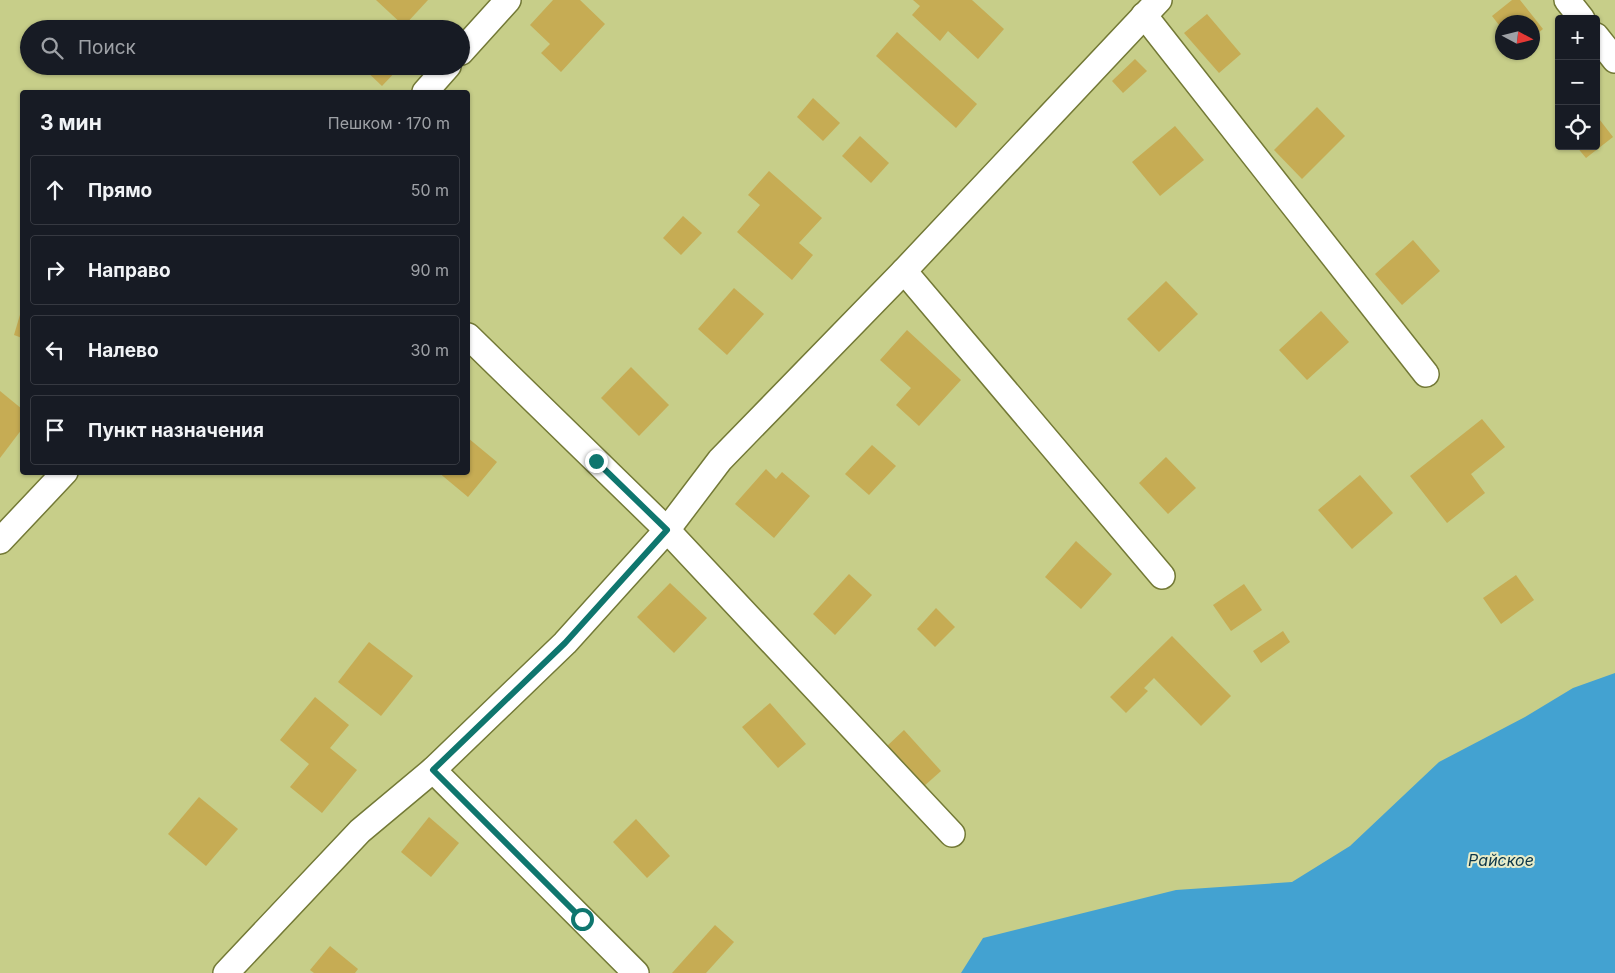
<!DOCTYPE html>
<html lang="ru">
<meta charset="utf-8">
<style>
:root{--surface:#171b24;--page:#242831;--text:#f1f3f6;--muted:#9ea1a6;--line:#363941}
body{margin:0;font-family:Inter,sans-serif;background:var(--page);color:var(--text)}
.controls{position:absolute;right:15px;top:15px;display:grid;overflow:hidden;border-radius:5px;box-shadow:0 1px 4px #0004}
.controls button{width:45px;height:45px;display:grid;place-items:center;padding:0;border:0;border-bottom:1px solid var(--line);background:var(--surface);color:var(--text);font:25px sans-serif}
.compass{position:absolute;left:1495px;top:15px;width:45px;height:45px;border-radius:50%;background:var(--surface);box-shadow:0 1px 4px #0004;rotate:97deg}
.stop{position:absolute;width:15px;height:15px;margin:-11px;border:4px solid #0f766e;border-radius:50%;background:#fff}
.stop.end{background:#0f766e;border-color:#fff;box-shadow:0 1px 5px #0008}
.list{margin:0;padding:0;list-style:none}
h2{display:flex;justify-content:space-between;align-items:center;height:65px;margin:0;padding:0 20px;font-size:21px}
h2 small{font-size:16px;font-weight:400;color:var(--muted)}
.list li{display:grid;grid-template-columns:32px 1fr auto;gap:15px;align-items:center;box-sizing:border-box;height:70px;margin:0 10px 10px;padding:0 10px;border:1px solid var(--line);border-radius:5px}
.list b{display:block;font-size:19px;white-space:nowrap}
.list em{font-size:16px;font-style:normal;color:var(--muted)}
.icon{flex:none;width:28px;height:28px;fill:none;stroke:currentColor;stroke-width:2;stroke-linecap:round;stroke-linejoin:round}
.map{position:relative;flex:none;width:1615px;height:973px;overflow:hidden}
.search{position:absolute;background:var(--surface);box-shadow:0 1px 4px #0004;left:20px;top:20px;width:450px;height:55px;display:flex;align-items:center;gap:12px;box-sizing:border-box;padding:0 18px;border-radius:28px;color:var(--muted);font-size:19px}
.panel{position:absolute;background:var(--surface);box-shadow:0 1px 4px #0004;left:20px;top:90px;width:450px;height:385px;border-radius:5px}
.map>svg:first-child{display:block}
</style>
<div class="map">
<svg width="1615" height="973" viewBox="0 0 1615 973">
<rect width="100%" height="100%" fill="#c7ce89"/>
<path fill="#43a2d1" d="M1615,673v300h-654l22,-35 193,-48 116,-8 58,-36 89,-84 86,-45 48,-29z"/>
<g fill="#c6ac54">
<path d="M376,0h52l-24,26z"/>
<path d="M553,0h27l25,24 -44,48 -20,-19 9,-9 -20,-19z"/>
<path d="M913,0h59l32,29 -26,30 -30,-28 -8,10 -28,-26 8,-9z"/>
<path d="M1512,0h8l23,29 -11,9v-16h-30v7l-10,-13z"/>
<path d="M1207,14l34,40 -22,19 -35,-40z"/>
<path d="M897,32l80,72 -21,24 -80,-72z"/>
<path d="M1135,59l12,12 -24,22 -11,-12z"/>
<path d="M361,66h37l1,2 -17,18z"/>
<path d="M813,98l27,25 -17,18 -26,-24z"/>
<path d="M1317,107l28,29 -43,43 -28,-29z"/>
<path d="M1596,115l17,22 -27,21 -10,-12h20z"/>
<path d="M1175,126l29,34 -44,36 -28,-34z"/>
<path d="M860,136l29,27 -18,20 -29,-27z"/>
<path d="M769,171l53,47 -23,25 14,12 -21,25 -55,-48 23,-27 -12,-10z"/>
<path d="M683,216l19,17 -21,22 -18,-17z"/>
<path d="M1413,240l27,31 -38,34 -27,-31z"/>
<path d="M1166,281l32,33 -39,38 -32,-33z"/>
<path d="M734,288l30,26 -37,41 -29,-26z"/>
<path d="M22,308v30l-8,-3z"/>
<path d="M1321,311l28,31 -42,38 -28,-30z"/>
<path d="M907,330l54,50 -42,46 -23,-21 15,-17 -31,-28z"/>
<path d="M631,367l38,38 -30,31 -38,-38z"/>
<path d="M0,391l22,18v20l-22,29z"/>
<path d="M1482,419l23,28 -34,27 14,19 -38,30 -37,-47z"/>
<path d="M468,438l29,24 -29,35 -30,-25h30z"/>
<path d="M872,445l24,21 -27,29 -24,-21z"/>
<path d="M1166,457l30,31 -28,26 -29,-31z"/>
<path d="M766,469l10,10 6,-7 28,24 -36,42 -39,-34z"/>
<path d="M1360,475l33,38 -41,36 -34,-39z"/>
<path d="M1076,541l36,33 -31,35 -36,-32z"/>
<path d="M849,574l23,21 -37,40 -22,-21z"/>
<path d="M1516,575l18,25 -33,24 -18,-26z"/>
<path d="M670,583l37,35 -33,35 -37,-36z"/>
<path d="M1244,584l18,26 -31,21 -18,-26z"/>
<path d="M936,608l19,19 -20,20 -18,-18z"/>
<path d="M1283,631l7,11 -29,21 -8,-12z"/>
<path d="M1172,636l59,60 -30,30 -47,-48 -10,10 4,3 -22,22 -16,-16z"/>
<path d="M369,642l44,34 -32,40 -43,-34z"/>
<path d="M315,697l34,28 -19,23 27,22 -35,43 -32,-26 19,-23 -29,-24z"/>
<path d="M770,703l36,41 -28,24 -36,-41z"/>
<path d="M904,730l37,41 -18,16 -37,-40z"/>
<path d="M199,797l39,32 -32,37 -38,-32z"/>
<path d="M429,817l30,26 -28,34 -30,-25z"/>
<path d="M636,819l34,37 -23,22 -34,-36z"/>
<path d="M715,925l19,17 -28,31h-34z"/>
<path d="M330,946l28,23 -3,4h-41l-4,-3z"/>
</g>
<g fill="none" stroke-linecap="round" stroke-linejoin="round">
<defs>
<g id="street">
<path d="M1567,0l15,19"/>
<path d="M1144,15l282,359"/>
<path d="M1596,36l19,24"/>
<path d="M461,52l47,-52"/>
<path d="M425,92l23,-26"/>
<path d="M904,271l258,305"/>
<path d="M468,336l199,194 285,304"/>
<path d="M0,541l65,-69"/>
<path d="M433,770l203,203"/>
<path d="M226,973l134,-142 73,-61 132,-127 102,-113 53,-70 184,-189 255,-271"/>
</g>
</defs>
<use href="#street" stroke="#737936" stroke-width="28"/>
<use href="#street" stroke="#fff" stroke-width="25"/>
</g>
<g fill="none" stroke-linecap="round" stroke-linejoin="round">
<path stroke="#0f766e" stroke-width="6" d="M582,919l-149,-149 132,-127 102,-113 -71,-69"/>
</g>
<g text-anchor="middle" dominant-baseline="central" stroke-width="4" stroke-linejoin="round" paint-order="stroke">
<g font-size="16" font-style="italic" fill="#0c3649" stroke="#e7ecc9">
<text x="1501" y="860">Райское</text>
</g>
</g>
</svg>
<div class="controls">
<button>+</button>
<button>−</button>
<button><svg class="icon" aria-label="locate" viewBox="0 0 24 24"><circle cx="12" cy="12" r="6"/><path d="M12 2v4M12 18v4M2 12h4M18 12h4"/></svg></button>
</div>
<svg class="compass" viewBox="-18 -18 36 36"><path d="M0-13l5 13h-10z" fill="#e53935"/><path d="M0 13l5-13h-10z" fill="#9ea1a6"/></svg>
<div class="stop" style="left:582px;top:919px"></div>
<div class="stop end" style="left:596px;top:461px"></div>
<div class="search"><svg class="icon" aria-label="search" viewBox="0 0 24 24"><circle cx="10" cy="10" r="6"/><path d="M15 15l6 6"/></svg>Поиск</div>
<section class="panel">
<h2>3 мин<small>Пешком · 170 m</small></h2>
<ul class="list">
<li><svg class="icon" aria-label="ahead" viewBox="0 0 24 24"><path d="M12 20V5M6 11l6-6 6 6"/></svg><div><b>Прямо</b></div><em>50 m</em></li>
<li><svg class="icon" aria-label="right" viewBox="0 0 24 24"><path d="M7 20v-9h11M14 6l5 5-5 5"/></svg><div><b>Направо</b></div><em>90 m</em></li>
<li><svg class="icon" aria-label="left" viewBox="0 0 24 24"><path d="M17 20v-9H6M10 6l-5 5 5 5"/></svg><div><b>Налево</b></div><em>30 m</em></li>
<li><svg class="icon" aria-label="arrive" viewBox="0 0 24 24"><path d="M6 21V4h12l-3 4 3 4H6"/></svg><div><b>Пункт назначения</b></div></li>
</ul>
</section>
</div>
